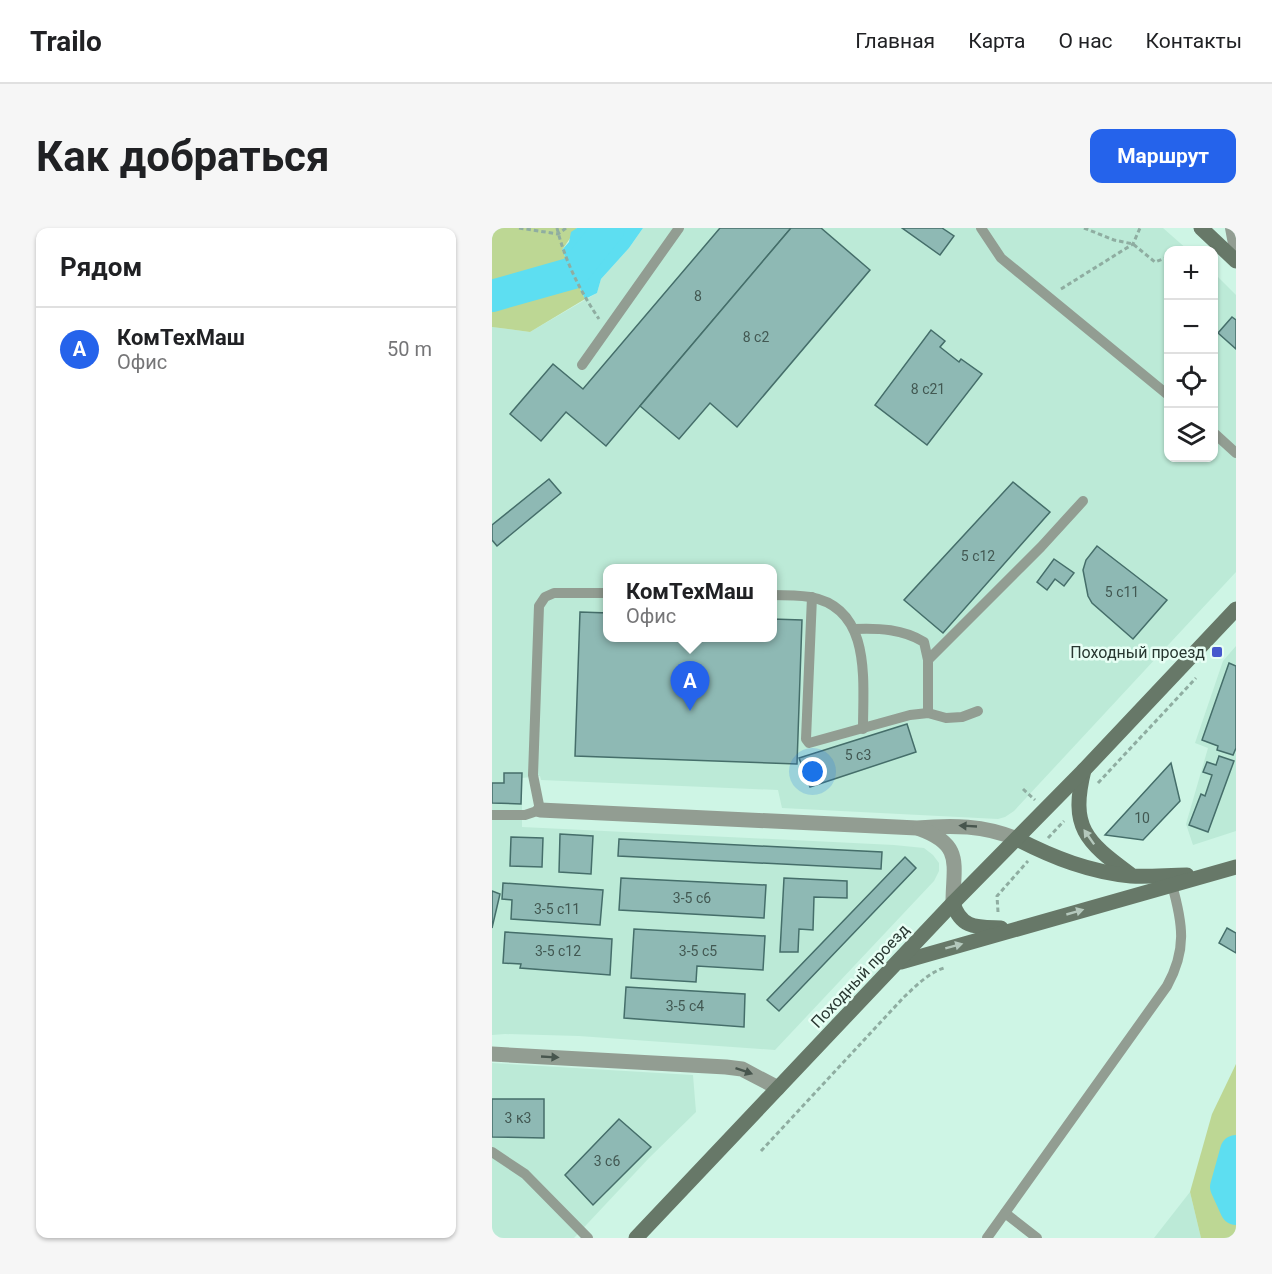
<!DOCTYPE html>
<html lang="ru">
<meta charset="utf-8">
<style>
:root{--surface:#fff;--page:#f6f6f6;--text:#202124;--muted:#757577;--line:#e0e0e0;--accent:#2563eb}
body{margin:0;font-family:Roboto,sans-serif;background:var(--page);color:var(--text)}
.controls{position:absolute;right:18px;top:18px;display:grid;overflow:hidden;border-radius:12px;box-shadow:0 2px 4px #0004}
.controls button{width:54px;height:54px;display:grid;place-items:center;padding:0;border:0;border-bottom:2px solid var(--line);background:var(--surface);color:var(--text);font:30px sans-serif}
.you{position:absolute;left:321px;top:544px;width:21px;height:21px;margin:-15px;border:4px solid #fff;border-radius:50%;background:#1a73e8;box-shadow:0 0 0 9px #1a73e833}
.badge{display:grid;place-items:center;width:39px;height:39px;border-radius:50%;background:var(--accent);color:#fff;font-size:20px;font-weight:700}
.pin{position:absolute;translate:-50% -50px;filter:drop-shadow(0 2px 3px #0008)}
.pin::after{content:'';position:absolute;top:32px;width:21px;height:18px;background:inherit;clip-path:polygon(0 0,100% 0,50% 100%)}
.popup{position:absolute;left:111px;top:336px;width:174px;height:78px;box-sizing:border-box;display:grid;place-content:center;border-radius:12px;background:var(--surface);filter:drop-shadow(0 2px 4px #0005);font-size:20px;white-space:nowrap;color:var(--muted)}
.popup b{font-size:22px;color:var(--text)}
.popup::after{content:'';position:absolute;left:50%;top:100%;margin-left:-12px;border:12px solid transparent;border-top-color:var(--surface)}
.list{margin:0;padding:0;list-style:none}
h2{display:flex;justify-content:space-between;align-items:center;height:78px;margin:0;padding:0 24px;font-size:26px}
h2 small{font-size:20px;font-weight:400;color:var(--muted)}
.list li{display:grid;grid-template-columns:39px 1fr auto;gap:18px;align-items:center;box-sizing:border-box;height:84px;padding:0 24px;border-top:2px solid var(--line)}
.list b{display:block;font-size:22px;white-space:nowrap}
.list p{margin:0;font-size:20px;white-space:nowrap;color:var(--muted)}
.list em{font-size:20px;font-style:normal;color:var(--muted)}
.icon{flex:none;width:33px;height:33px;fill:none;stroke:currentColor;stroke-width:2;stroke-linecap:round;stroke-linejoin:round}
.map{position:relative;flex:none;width:744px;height:1010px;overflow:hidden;border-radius:12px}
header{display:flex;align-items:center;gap:36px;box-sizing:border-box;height:84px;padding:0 30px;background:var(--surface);border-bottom:2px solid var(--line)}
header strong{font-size:28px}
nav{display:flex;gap:33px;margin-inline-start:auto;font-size:21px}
.intro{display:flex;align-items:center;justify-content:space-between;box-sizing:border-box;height:144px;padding:0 36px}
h1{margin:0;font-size:42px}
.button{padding:15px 27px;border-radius:12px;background:var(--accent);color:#fff;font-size:21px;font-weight:700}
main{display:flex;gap:36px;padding:0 36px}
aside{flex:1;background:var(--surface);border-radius:12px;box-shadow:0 2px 4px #0004}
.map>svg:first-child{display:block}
</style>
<header>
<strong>Trailo</strong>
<nav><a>Главная</a><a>Карта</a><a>О нас</a><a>Контакты</a></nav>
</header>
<div class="intro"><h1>Как добраться</h1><a class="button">Маршрут</a></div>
<main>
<aside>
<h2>Рядом<small></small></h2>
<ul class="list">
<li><span class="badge">A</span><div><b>КомТехМаш</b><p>Офис</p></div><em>50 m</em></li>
</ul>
</aside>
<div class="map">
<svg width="744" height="1010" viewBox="0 0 744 1010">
<rect width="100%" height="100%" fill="#cef5e5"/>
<g fill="#bcead7" fill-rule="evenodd">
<path d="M151,0h520l25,22h-20v208h46v-185l22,22v277l-222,239 -9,6 -7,2 -216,-11 -4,-18 -237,-10 -1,-4 -18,2v49l372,18 30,3 9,7 6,8v8l-5,10 -159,169 -196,-14 -74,-2 -13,1v-708l38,5 67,-39 4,-14 28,-31zM116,340h164v70h-164z"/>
<path d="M744,418v185l-43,14 -7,-21 22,-76 -13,-5 28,-82z"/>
<path d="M0,835l201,12 3,37 -47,46 -75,80h-82z"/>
<path d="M698,964l11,46h-47z"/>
</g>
<g fill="#bdd794">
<path d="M0,0h85l-15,22 23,49 -55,33 -38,-5z"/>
<path d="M744,836v174h-35l-11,-46 22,-78z"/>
</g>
<path fill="#5ddef1" d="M85,0h66l-14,20 -28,31 -4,14 -12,6 -23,-49 7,-8 2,-10z"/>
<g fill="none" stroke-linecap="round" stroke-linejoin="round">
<g stroke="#5ddef1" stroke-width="32">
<path d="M0,68l81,-23 36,-45"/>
<path d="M744,923l-10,36 10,22"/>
</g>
</g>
<g fill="#8eb9b4" stroke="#456e6a" stroke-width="1.5">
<path d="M228,0h71l-185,218 -40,-34 -25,29 -31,-27 43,-50 30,25z"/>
<path d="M299,0h30l49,42 -133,157 -27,-24 -31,36 -39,-33z"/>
<path d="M410,0h40l12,8 -14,19z"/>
<path d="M740,89l4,3v29l-18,-16z"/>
<path d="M439,102l14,11 -5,6 19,15 2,-3 21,15 -55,71 -52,-40z"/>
<path d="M57,251l12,14 -64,53 -5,-6v-15z"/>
<path d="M521,254l37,30 -107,121 -39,-33z"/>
<path d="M605,318l70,54 -34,39 -41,-36 -4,-7 -5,-26 3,-10z"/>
<path d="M562,331l20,14 -10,13 -9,-7 -8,11 -10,-8z"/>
<path d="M88,384l28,1v25h164v-19l30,1 -5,144 -222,-8z"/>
<path d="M737,435l7,3v82l-3,7 -16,-5 1,-4 -16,-6z"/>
<path d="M415,496l9,28 -106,35 -11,-29z"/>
<path d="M727,528l15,5 -26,71 -19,-7 12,-31 4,2 7,-21 -9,-3 4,-10 9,3z"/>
<path d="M679,535l9,38 -37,39 -38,-5z"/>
<path d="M12,545h18l-1,31 -29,-1v-20h12z"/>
<path d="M68,606l33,2 -2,38 -32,-2z"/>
<path d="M19,609l32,1 -1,29 -32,-1z"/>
<path d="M127,611l263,13 -1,17 -263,-13z"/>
<path d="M413,629l11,11 -137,143 -12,-11z"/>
<path d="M129,650l145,7 -2,33 -145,-8z"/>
<path d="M292,650l63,3v17l-33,-1 -1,33 -14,-1 -1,23h-18z"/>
<path d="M11,655l100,7 -3,35 -89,-6 1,-19 -10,-1z"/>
<path d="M0,663l8,3 -8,34z"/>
<path d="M735,700l9,5v20l-17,-10z"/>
<path d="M142,701l131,7 -2,34 -66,-4 -1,16 -65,-4z"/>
<path d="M13,704l107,7 -2,36 -90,-7 1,-4 -18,-1z"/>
<path d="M134,759l119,7 -1,33 -120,-9z"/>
<path d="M0,871h52v39l-52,-1z"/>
<path d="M127,891l32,28 -58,58 -28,-30z"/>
</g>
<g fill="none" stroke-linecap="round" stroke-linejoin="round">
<g stroke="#8fada1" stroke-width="3" stroke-dasharray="4.5 3" stroke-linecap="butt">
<path d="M27,0l39,6 8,-6"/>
<path d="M65,0c8,33 23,63 42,91"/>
<path d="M592,0l30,12 19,4 22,18 13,-5"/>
<path d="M569,61l72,-45 7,-16"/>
<path d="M606,555l98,-105"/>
<path d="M531,561l12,11"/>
<path d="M556,610l16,-17"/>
<path d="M506,684l-1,-16 31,-35"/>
<path d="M269,923l143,-154c12,-11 24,-24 40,-29"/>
</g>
<g stroke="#929d92" stroke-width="10">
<path d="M489,0l20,30 167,137"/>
<path d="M738,0l6,32"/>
<path d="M90,137l97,-137"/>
<path d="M722,205l22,20"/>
<path d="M280,367c13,0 25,0 38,2 62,11 53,83 53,132"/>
<path d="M320,369l-6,142 3,4 101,-28 18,-2 18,5 16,-1 16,-6"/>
<path d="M362,401c25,-1 49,0 70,13l4,18v53"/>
<path d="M436,432l113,-113 42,-46"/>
<path d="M0,587h33l15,-5 -7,-35 6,-169 6,-9 9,-4h54"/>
<path d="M0,924l33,22 63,64"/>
<path d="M513,985l32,25"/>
<path d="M495,1010l180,-252c20,-36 16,-62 5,-101"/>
</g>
<g stroke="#929d92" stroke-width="15">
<path d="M48,582l377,18c35,-3 67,-3 100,11"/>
<path d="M428,601c44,16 33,36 33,74"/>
<path d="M0,826l234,13 16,2 36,19"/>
</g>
<g stroke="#677868" stroke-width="15">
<path d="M709,0l35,33"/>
<path d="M592,542c-14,57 1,71 46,104"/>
<path d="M525,611c37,19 73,33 114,37 19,1 38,-1 56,-1"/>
<path d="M461,675c8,26 24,24 48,25"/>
<path d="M409,734l335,-95"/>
<path d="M144,1010l317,-335 131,-133 152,-161"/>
</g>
</g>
<defs><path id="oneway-solid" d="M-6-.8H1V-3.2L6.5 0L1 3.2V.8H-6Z" transform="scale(1.5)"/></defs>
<g fill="#48564e">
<use href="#oneway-solid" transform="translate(476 598) rotate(-177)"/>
<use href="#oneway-solid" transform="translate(58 829) rotate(3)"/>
<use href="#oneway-solid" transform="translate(252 843) rotate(19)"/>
</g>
<g fill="#b4c8bc">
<use href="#oneway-solid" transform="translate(597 609) rotate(-125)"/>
<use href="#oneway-solid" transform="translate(583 684) rotate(-16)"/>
<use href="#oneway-solid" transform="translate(462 718) rotate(-15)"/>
</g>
<rect fill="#4658cd" stroke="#e7fef4" stroke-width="2" x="719" y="418" width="12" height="12" rx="3"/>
<g text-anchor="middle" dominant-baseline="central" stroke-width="5" stroke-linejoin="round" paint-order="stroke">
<g font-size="14" fill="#425852">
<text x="206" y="68">8</text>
<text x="264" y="109">8 с2</text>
<text x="436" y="161">8 с21</text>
<text x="486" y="328">5 с12</text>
<text x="630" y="364">5 с11</text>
<text x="366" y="527">5 с3</text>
<text x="650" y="590">10</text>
<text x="200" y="670">3-5 с6</text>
<text x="65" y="681">3-5 с11</text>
<text x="66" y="723">3-5 с12</text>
<text x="206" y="723">3-5 с5</text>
<text x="193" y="778">3-5 с4</text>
<text x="26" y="890">3 к3</text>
<text x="115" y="933">3 с6</text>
</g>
<g font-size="16" fill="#283731" stroke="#e7fef4" text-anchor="end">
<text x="713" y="424">Походный проезд</text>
</g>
<g font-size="16" fill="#283731" stroke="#e7fef4">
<text transform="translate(368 748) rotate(-47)">Походный проезд</text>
</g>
</g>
</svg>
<div class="controls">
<button>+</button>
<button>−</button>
<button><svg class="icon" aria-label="locate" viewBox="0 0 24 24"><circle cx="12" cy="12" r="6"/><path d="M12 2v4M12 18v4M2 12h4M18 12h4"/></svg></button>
<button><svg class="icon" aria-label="layers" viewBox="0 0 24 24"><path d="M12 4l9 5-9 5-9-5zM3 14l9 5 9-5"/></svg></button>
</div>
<div class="you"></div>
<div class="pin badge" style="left:198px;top:483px">A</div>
<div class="popup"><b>КомТехМаш</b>Офис</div>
</div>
</main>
